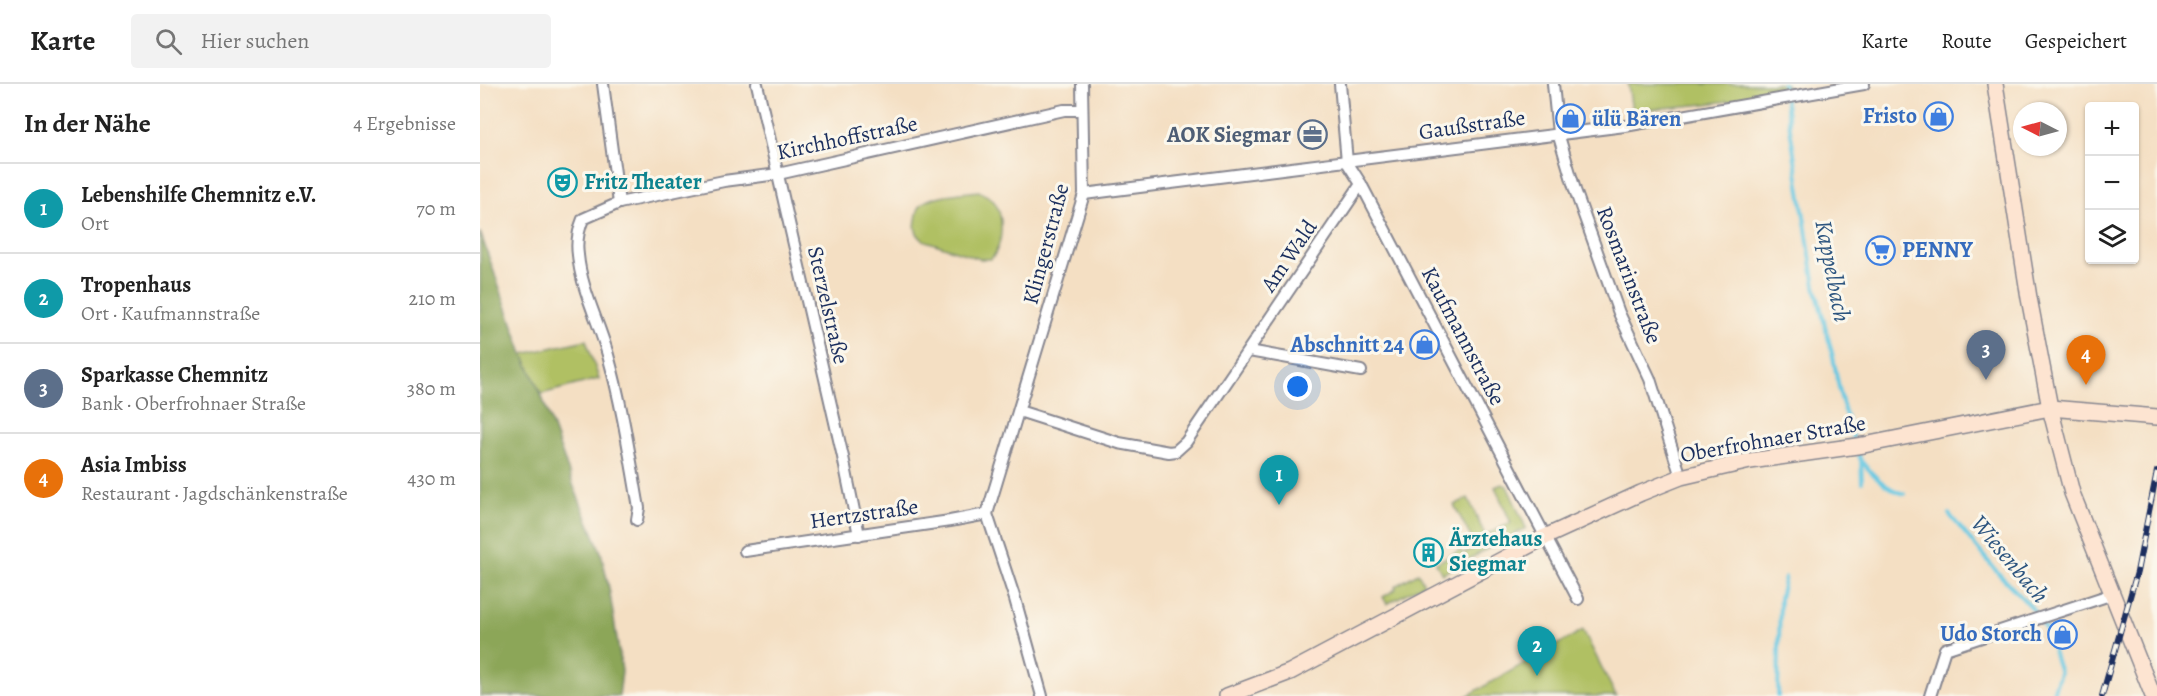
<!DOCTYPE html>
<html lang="de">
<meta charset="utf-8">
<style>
:root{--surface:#fff;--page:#f2f2f2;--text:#222;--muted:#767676;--line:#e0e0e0;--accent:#ea580c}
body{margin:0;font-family:Alegreya,serif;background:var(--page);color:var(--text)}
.controls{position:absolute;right:18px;top:18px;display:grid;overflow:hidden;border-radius:6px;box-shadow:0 2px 4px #0004}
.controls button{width:54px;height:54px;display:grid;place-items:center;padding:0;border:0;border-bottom:2px solid var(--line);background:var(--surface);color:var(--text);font:30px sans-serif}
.compass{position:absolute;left:1533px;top:18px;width:54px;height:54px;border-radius:50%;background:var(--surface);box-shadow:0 2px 4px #0004;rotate:276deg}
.you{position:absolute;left:818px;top:303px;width:21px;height:21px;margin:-15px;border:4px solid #fff;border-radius:50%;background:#1a73e8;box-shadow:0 0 0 9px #1a73e833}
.badge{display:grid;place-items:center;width:39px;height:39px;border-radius:50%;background:var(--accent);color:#fff;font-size:20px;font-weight:700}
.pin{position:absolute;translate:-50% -50px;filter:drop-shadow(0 2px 3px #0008)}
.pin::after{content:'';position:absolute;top:32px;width:21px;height:18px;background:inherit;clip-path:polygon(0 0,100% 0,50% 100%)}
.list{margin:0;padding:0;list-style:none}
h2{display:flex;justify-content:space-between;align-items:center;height:78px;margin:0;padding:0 24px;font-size:26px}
h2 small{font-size:20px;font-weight:400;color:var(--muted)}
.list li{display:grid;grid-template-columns:39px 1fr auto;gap:18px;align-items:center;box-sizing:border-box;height:90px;padding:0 24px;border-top:2px solid var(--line)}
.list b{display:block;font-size:22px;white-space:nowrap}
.list p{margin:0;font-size:20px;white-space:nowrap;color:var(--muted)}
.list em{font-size:20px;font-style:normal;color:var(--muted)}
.icon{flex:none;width:33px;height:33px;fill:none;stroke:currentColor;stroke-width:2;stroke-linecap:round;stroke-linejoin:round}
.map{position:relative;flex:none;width:1677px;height:612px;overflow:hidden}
header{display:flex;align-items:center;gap:36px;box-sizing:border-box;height:84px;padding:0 30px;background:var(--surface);border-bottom:2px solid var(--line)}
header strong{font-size:28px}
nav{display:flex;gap:33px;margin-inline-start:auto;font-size:21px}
.search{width:420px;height:54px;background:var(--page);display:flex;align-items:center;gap:15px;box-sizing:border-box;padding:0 21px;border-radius:6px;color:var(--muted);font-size:22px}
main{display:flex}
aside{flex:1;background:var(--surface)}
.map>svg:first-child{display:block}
</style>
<header>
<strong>Karte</strong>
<div class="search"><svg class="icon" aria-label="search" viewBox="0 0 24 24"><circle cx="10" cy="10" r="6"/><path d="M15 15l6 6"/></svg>Hier suchen</div>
<nav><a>Karte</a><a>Route</a><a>Gespeichert</a></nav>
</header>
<main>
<aside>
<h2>In der Nähe<small>4 Ergebnisse</small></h2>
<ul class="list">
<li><span class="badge" style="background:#0f9aa8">1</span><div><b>Lebenshilfe Chemnitz e.V.</b><p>Ort</p></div><em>70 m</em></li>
<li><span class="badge" style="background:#0f9aa8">2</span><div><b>Tropenhaus</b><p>Ort · Kaufmannstraße</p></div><em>210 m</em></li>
<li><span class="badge" style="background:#5c6f8a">3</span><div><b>Sparkasse Chemnitz</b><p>Bank · Oberfrohnaer Straße</p></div><em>380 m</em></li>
<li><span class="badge" style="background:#e8710a">4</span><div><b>Asia Imbiss</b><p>Restaurant · Jagdschänkenstraße</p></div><em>430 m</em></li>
</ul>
</aside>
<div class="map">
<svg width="1677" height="612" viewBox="0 0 1677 612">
<rect width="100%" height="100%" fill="#fbf7ec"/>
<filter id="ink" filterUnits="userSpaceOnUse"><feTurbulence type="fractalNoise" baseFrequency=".0167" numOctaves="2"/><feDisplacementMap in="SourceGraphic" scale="12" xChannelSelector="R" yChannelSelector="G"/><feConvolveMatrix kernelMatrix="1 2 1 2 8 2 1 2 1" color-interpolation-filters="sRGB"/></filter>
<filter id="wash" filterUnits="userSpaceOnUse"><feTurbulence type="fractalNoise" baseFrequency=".008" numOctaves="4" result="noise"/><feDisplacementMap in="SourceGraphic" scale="24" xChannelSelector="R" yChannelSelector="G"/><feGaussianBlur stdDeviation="1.35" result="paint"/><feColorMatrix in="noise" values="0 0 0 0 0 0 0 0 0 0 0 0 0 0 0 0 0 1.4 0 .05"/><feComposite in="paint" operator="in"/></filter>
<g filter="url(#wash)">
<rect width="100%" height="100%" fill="#f4dfc3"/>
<g fill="#b0c063" stroke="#667860" stroke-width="1.5">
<path d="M1148,0h158l2,9 -82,11 -74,7z"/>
<path d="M499,107c4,3 10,5 13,8 13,14 12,46 -1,60h-11l-57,-19c-7,-6 -9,-11 -7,-20 1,-7 2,-13 7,-17 12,-9 42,-10 56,-12z"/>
<path d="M106,256l13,39 -58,15 -18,-40z"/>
<path d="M1022,400l5,2 19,42 -84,46 -6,-11 24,-13 3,4 13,-7 -22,-42 14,-7 17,37 26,-12 -16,-36z"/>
<path d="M938,489l6,11 -37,20 -4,-7 13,-8 -1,-3z"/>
<path d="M1103,546l33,66h-149z"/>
</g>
<path fill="#8ca659" stroke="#546a5c" stroke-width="1.5" d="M0,148l43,122 18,40 33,93 27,65 8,36 13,83 -3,25h-139z"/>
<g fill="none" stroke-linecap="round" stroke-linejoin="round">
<g stroke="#64c7e2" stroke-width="4">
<path d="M1303,0l32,202 18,71 8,41 13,44"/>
<path d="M1377,365l4,12 1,21"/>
<path d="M1382,378c12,14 23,26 42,32"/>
<path d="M1469,430l49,59 36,37 13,22 13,41 -8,23"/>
<path d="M1298,612l2,-98 5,-21"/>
</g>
</g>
</g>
<g filter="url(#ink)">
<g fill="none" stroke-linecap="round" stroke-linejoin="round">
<defs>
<g id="minor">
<path d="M123,0l16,119"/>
<path d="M277,0l86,373 16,78"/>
<path d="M860,0l7,78 14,22 217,415"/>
<path d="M1073,0l5,49 17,57 44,123 31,66 31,98"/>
<path d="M604,110l541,-68 239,-42"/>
<path d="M769,267l112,20"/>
<path d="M539,327l100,32 50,9 7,-1 10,-9 175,-258"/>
<path d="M157,436l2,-12c-9,-51 -17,-103 -31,-153 -9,-33 -27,-66 -30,-100 -2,-14 0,-24 5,-36l36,-16 105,-22 54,-7 286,-64h18"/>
<path d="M265,467l205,-30 37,-7"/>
<path d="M562,612l-27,-97 -28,-85 97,-320 -2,-110"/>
<path d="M1450,612l15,-47 168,-55"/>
</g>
<g id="secondary">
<path d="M1515,0l34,214 21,110 22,85 81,203"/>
<path d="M747,612l63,-24 255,-135 96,-44 40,-16 69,-16 114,-16 186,-37 107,9"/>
</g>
</defs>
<use href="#minor" stroke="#888790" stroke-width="14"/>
<use href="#secondary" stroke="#888790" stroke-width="18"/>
<use href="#minor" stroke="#fff" stroke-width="10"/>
<use href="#secondary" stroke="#fde4d1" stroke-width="15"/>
<defs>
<path id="rail" d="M1622,612l35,-124 20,-101"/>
</defs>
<use href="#rail" stroke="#1b2f5e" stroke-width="6"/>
<use href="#rail" stroke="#fbf7ec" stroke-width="4" stroke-dasharray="11" stroke-linecap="butt"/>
</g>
</g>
<defs>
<symbol id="shop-ring" viewBox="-11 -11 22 22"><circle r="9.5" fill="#fbf7ec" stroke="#3f7fe0" stroke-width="1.5"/><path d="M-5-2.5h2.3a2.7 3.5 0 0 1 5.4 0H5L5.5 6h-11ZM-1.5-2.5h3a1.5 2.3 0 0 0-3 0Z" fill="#3f7fe0"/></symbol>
<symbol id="office-ring" viewBox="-11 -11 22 22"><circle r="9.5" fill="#fbf7ec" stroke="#5c6f8a" stroke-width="1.5"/><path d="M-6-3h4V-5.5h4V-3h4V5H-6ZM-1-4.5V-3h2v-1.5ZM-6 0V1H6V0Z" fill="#5c6f8a"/></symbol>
<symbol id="theatre-ring" viewBox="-11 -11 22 22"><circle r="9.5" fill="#fbf7ec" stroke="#0f9aa8" stroke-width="1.5"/><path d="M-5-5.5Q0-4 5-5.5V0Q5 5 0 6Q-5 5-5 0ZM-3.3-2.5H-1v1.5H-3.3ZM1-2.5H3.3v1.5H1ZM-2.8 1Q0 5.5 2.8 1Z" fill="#0f9aa8"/></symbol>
<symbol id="supermarket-ring" viewBox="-11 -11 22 22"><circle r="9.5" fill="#fbf7ec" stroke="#3f7fe0" stroke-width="1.5"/><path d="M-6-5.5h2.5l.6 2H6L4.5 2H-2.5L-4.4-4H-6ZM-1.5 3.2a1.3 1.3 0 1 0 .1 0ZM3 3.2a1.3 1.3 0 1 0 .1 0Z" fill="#3f7fe0"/></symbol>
<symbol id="building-ring" viewBox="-11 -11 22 22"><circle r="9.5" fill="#fbf7ec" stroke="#0f9aa8" stroke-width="1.5"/><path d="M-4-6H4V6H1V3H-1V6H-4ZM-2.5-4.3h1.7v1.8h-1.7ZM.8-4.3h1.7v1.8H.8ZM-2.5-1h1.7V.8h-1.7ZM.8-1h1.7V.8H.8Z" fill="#0f9aa8"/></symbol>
</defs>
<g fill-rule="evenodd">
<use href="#shop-ring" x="1442" y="16" width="33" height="33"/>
<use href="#shop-ring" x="1074" y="18" width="33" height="33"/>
<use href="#office-ring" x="816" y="34" width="33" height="33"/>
<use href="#theatre-ring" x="66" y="82" width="33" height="33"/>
<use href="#supermarket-ring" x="1384" y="150" width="33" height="33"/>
<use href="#shop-ring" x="928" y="244" width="33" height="33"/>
<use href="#building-ring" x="932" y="452" width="33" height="33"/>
<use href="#shop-ring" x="1566" y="534" width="33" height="33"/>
</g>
<g text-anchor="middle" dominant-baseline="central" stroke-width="6" stroke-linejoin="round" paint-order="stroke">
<g font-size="22" font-weight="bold" fill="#366cbe" stroke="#fbf7ec" text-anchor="end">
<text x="1437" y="32">Fristo</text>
<text x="1112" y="35" text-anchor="start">ülü Bären</text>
<text x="1422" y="166" text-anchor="start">PENNY</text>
<text x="924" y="261">Abschnitt 24</text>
<text x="1562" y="550">Udo Storch</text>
</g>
<g font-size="22" fill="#1b2f5e" stroke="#fbf7ec">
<text transform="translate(992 41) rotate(-8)">Gaußstraße</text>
<text transform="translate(367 54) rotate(-12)">Kirchhoffstraße</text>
<text transform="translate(566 160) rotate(-75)">Klingerstraße</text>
<text transform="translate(809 172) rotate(-56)">Am Wald</text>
<text transform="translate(1149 191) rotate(69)">Rosmarinstraße</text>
<text transform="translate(348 221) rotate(77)">Sterzelstraße</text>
<text transform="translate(983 252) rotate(62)">Kaufmannstraße</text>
<text transform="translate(1293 355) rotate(-10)">Oberfrohnaer Straße</text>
<text transform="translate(384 430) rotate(-8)">Hertzstraße</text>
</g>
<g font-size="22" font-weight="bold" fill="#4e5e75" stroke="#fbf7ec" text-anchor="end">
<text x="811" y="51">AOK Siegmar</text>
</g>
<g font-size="22" font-weight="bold" fill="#0d838f" stroke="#fbf7ec" text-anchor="start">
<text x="104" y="98">Fritz Theater</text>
<text x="969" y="455">Ärztehaus<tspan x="969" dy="25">Siegmar</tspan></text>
</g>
<g font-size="24" font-style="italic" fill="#2d557f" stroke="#fbf7ec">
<text transform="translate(1353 187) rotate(79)">Kappelbach</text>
<text transform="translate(1530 475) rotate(50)">Wiesenbach</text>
</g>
</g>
</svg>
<div class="controls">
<button>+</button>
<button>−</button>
<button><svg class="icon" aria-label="layers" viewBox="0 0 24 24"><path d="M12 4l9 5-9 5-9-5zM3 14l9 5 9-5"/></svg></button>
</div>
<svg class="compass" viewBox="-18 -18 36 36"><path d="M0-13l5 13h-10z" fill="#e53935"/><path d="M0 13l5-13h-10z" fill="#767676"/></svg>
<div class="you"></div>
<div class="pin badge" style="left:799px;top:421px;background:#0f9aa8">1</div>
<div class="pin badge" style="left:1057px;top:592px;background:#0f9aa8">2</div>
<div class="pin badge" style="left:1506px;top:296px;background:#5c6f8a">3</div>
<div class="pin badge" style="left:1606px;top:301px;background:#e8710a">4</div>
</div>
</main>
